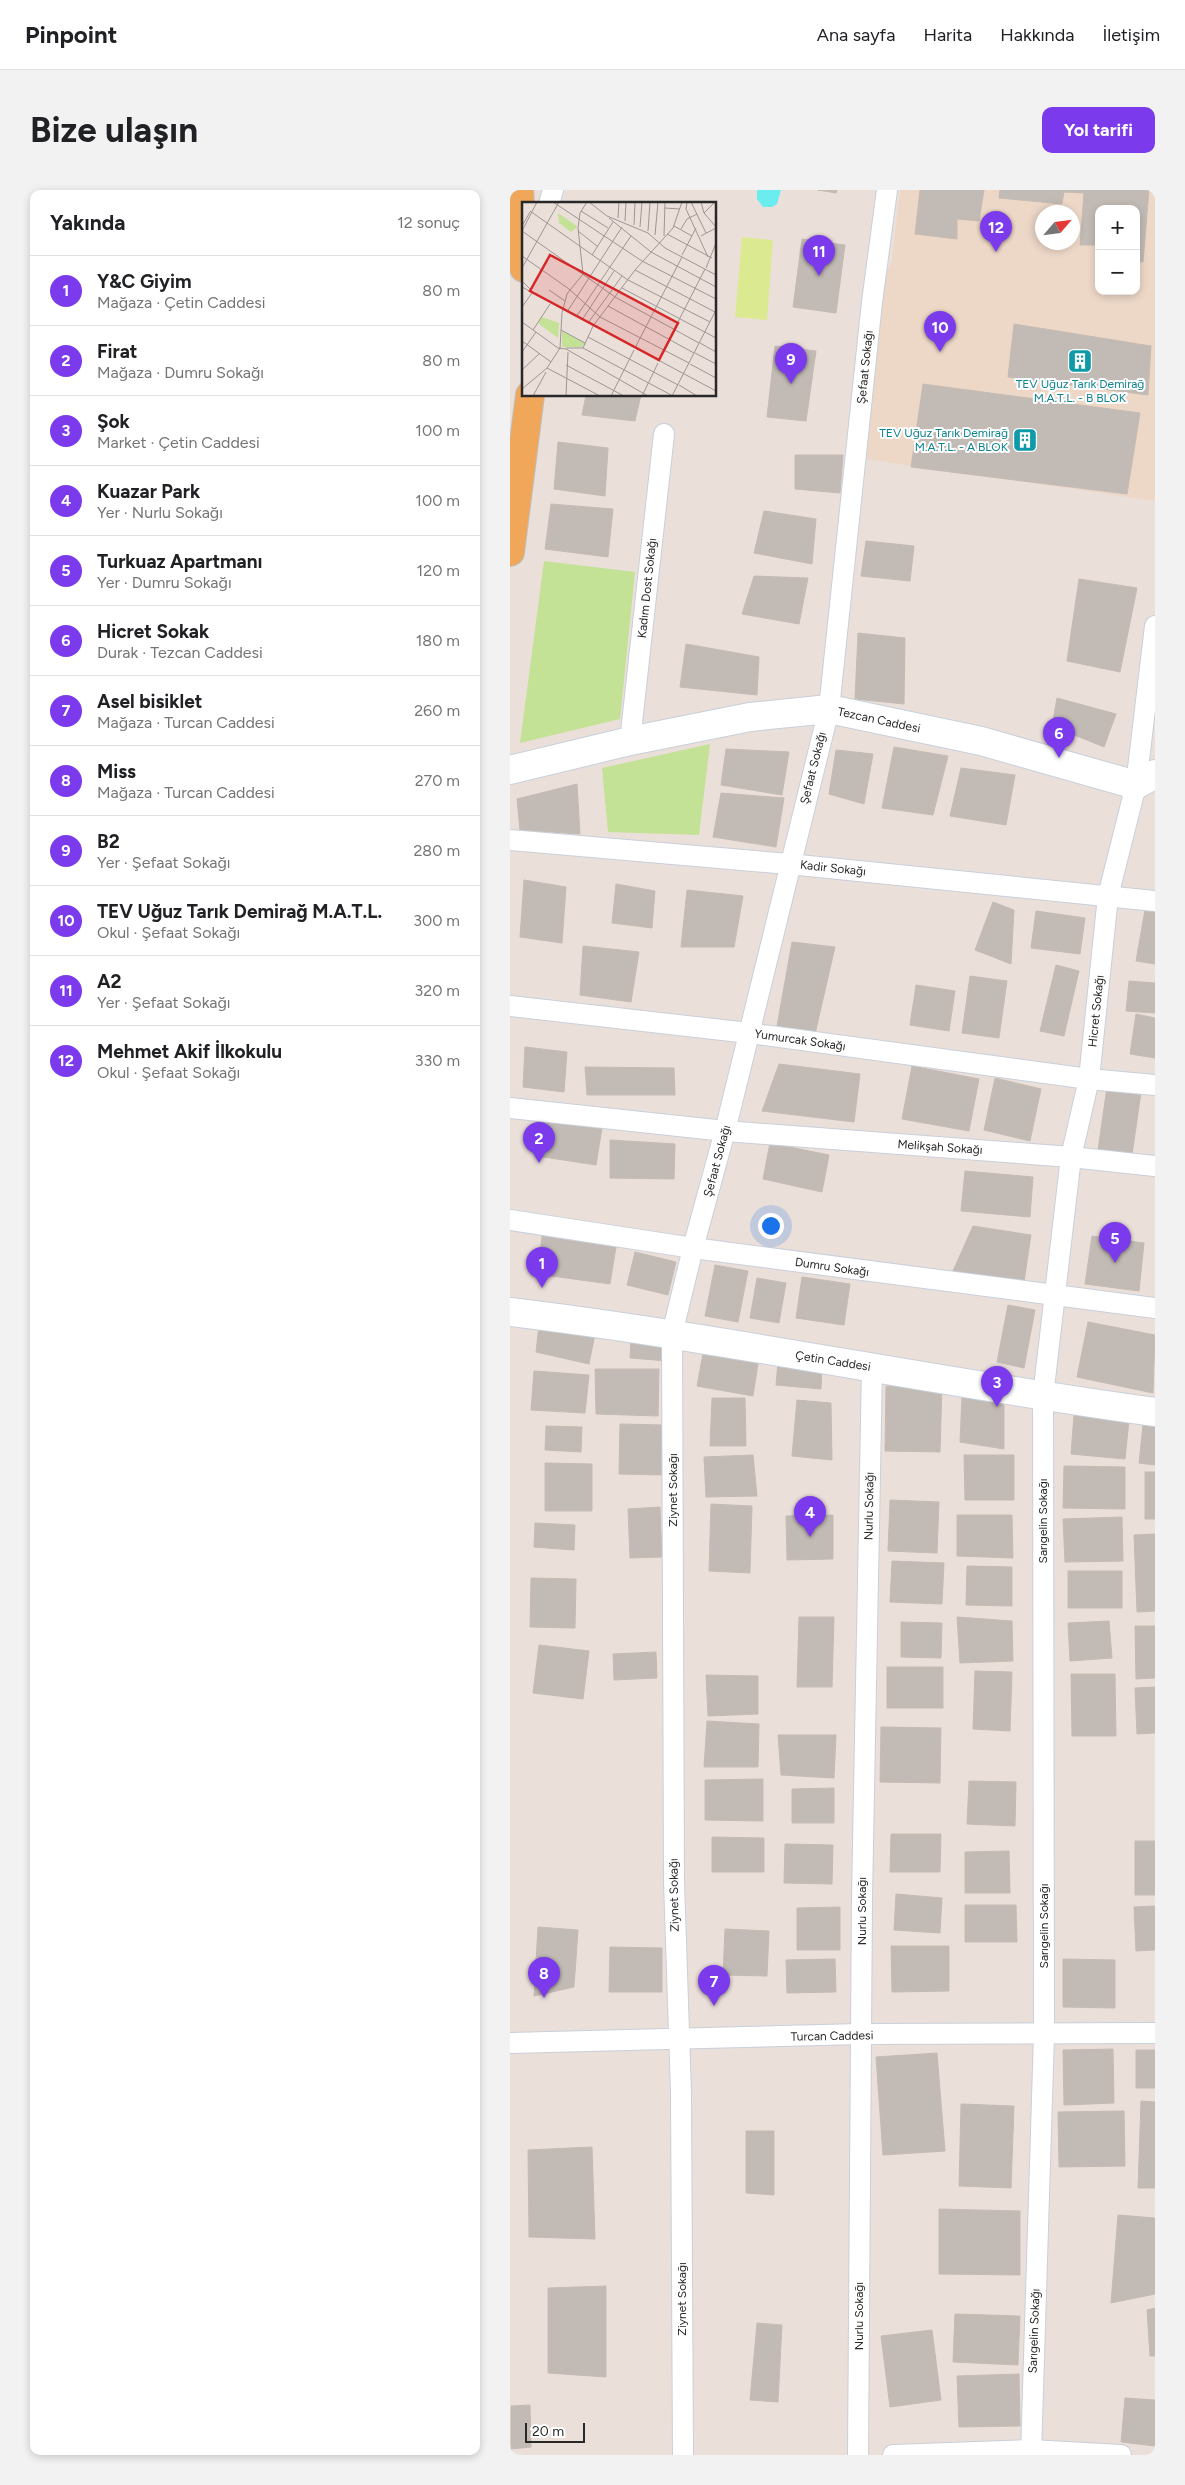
<!DOCTYPE html>
<html lang="tr">
<meta charset="utf-8">
<style>
:root{--surface:#fff;--page:#f2f2f2;--text:#202124;--muted:#757577;--line:#e0e0e0;--accent:#7c3aed}
body{margin:0;font-family:Figtree,sans-serif;background:var(--page);color:var(--text)}
.controls{position:absolute;right:15px;top:15px;display:grid;overflow:hidden;border-radius:10px;box-shadow:0 2px 8px #0003}
.controls button{width:45px;height:45px;display:grid;place-items:center;padding:0;border:0;border-bottom:1px solid var(--line);background:var(--surface);color:var(--text);font:25px sans-serif}
.compass{position:absolute;left:525px;top:15px;width:45px;height:45px;border-radius:50%;background:var(--surface);box-shadow:0 2px 8px #0003;rotate:62deg}
.scale{position:absolute;left:15px;bottom:12px;width:60px;box-sizing:border-box;padding-left:5px;border:2px solid #282828;border-top:0;font-size:14px;line-height:18px;white-space:nowrap;color:#282828;-webkit-text-stroke:4px #fff;paint-order:stroke}
.you{position:absolute;left:260px;top:1035px;width:18px;height:18px;margin:-12px;border:4px solid #fff;border-radius:50%;background:#1a73e8;box-shadow:0 0 0 8px #1a73e833}
.badge{display:grid;place-items:center;width:32px;height:32px;border-radius:50%;background:var(--accent);color:#fff;font-size:16px;font-weight:700}
.pin{position:absolute;translate:-50% -41px;filter:drop-shadow(0 1px 2px #0008)}
.pin::after{content:'';position:absolute;top:26px;width:18px;height:15px;background:inherit;clip-path:polygon(0 0,100% 0,50% 100%)}
.list{margin:0;padding:0;list-style:none}
h2{display:flex;justify-content:space-between;align-items:center;height:65px;margin:0;padding:0 20px;font-size:21px}
h2 small{font-size:16px;font-weight:400;color:var(--muted)}
.list li{display:grid;grid-template-columns:32px 1fr auto;gap:15px;align-items:center;box-sizing:border-box;height:70px;padding:0 20px;border-top:1px solid var(--line)}
.list b{display:block;font-size:19px;white-space:nowrap}
.list p{margin:0;font-size:16px;white-space:nowrap;color:var(--muted)}
.list em{font-size:16px;font-style:normal;color:var(--muted)}
.map{position:relative;flex:none;width:645px;height:2265px;overflow:hidden;border-radius:10px}
header{display:flex;align-items:center;gap:30px;box-sizing:border-box;height:70px;padding:0 25px;background:var(--surface);border-bottom:1px solid var(--line)}
header strong{font-size:24px}
nav{display:flex;gap:28px;margin-inline-start:auto;font-size:18px}
.intro{display:flex;align-items:center;justify-content:space-between;box-sizing:border-box;height:120px;padding:0 30px}
h1{margin:0;font-size:35px}
.button{padding:12px 22px;border-radius:10px;background:var(--accent);color:#fff;font-size:18px;font-weight:700}
main{display:flex;gap:30px;padding:0 30px}
aside{flex:1;background:var(--surface);border-radius:10px;box-shadow:0 2px 8px #0003}
.map>svg:first-child{display:block}
</style>
<header>
<strong>Pinpoint</strong>
<nav><a>Ana sayfa</a><a>Harita</a><a>Hakkında</a><a>İletişim</a></nav>
</header>
<div class="intro"><h1>Bize ulaşın</h1><a class="button">Yol tarifi</a></div>
<main>
<aside>
<h2>Yakında<small>12 sonuç</small></h2>
<ul class="list">
<li><span class="badge">1</span><div><b>Y&amp;C Giyim</b><p>Mağaza · Çetin Caddesi</p></div><em>80 m</em></li>
<li><span class="badge">2</span><div><b>Firat</b><p>Mağaza · Dumru Sokağı</p></div><em>80 m</em></li>
<li><span class="badge">3</span><div><b>Şok</b><p>Market · Çetin Caddesi</p></div><em>100 m</em></li>
<li><span class="badge">4</span><div><b>Kuazar Park</b><p>Yer · Nurlu Sokağı</p></div><em>100 m</em></li>
<li><span class="badge">5</span><div><b>Turkuaz Apartmanı</b><p>Yer · Dumru Sokağı</p></div><em>120 m</em></li>
<li><span class="badge">6</span><div><b>Hicret Sokak</b><p>Durak · Tezcan Caddesi</p></div><em>180 m</em></li>
<li><span class="badge">7</span><div><b>Asel bisiklet</b><p>Mağaza · Turcan Caddesi</p></div><em>260 m</em></li>
<li><span class="badge">8</span><div><b>Miss</b><p>Mağaza · Turcan Caddesi</p></div><em>270 m</em></li>
<li><span class="badge">9</span><div><b>B2</b><p>Yer · Şefaat Sokağı</p></div><em>280 m</em></li>
<li><span class="badge">10</span><div><b>TEV Uğuz Tarık Demirağ M.A.T.L.</b><p>Okul · Şefaat Sokağı</p></div><em>300 m</em></li>
<li><span class="badge">11</span><div><b>A2</b><p>Yer · Şefaat Sokağı</p></div><em>320 m</em></li>
<li><span class="badge">12</span><div><b>Mehmet Akif İlkokulu</b><p>Okul · Şefaat Sokağı</p></div><em>330 m</em></li>
</ul>
</aside>
<div class="map">
<svg width="645" height="2265" viewBox="0 0 645 2265">
<rect width="100%" height="100%" fill="#ebdfda"/>
<path fill="#edd8c8" fill-rule="evenodd" d="M390,0h255v311l-290,-42 18,-179 9,-19zM589,19h37v82h-37zM532,22h30v30h-30z"/>
<g fill="#c3e295">
<path d="M34,371l91,11 -15,147 -100,24z"/>
<path d="M200,554l-11,91 -91,-3 -6,-64z"/>
</g>
<path fill="#dbea90" d="M232,47l31,3 -6,80 -32,-3z"/>
<path fill="#6bedef" d="M247,0h24l-4,14 -5,3h-9l-6,-8z"/>
<g fill="#c2bbb5" stroke="#c6bbb3">
<path d="M308,0h19l-1,3z"/>
<path d="M410,0h64l-5,31 -22,-2v20l-42,-5z"/>
<path d="M490,0h149l-6,72 -7,-1v-52h-37v36h-19l4,-52 -20,-1 -2,12 -63,-6z"/>
<path d="M292,49l43,6 -9,68 -43,-6z"/>
<path d="M504,134l137,22 -3,49 -140,-18z"/>
<path d="M265,156l41,5 -10,70 -39,-4z"/>
<path d="M413,194l217,29 -13,81 -216,-27z"/>
<path d="M76,205h55l-6,26 -53,-6z"/>
<path d="M48,252l50,6 -3,48 -51,-7z"/>
<path d="M285,265h48l-3,38 -45,-4z"/>
<path d="M41,314l62,5 -5,48 -63,-8z"/>
<path d="M254,321l52,8 -4,45 -58,-11z"/>
<path d="M356,351l48,5 -4,35 -49,-5z"/>
<path d="M244,386l54,2 -9,46 -57,-10z"/>
<path d="M569,389l58,9 -17,84 -53,-11z"/>
<path d="M348,443l47,5 -1,66 -49,-5z"/>
<path d="M176,454l73,13 -2,38 -77,-8z"/>
<path d="M547,508l59,16 -12,33 -52,-21z"/>
<path d="M384,557l54,9 -15,59 -51,-7z"/>
<path d="M216,559l63,3 -7,43 -61,-10z"/>
<path d="M326,560l37,4 -9,50 -35,-10z"/>
<path d="M451,578l54,7 -9,50 -56,-9z"/>
<path d="M67,594l3,50 -60,-4 -3,-31z"/>
<path d="M211,603l63,5 -8,49 -63,-10z"/>
<path d="M14,690l42,7 -4,56 -42,-6z"/>
<path d="M106,694l39,7 -3,37 -40,-5z"/>
<path d="M177,700l56,6 -9,51h-53z"/>
<path d="M483,712l21,8 -3,54 -36,-14z"/>
<path d="M635,720l10,2v52l-19,-3z"/>
<path d="M526,721l49,7 -5,36 -49,-6z"/>
<path d="M282,752l43,5 -20,87 -38,-8z"/>
<path d="M73,756l56,6 -8,50 -51,-7z"/>
<path d="M546,775l23,6 -15,65 -24,-5z"/>
<path d="M460,786l37,5 -8,57 -37,-5z"/>
<path d="M619,791l26,2v30l-29,-2z"/>
<path d="M406,795l39,6 -6,40 -39,-6z"/>
<path d="M626,824l19,4v40l-25,-4z"/>
<path d="M15,857l42,5 -3,40 -41,-5z"/>
<path d="M269,874l81,10 -6,48 -92,-11z"/>
<path d="M402,876l67,13 -10,52 -67,-12z"/>
<path d="M75,877l89,1 1,27h-88z"/>
<path d="M485,888l46,11 -11,52 -46,-11z"/>
<path d="M597,897l34,5 -9,63 -34,-5z"/>
<path d="M33,929l59,9 -6,37 -59,-9z"/>
<path d="M100,950l65,4 -1,35 -64,-1z"/>
<path d="M260,953l59,12 -7,37 -59,-13z"/>
<path d="M455,981l68,6 -3,40 -69,-6z"/>
<path d="M463,1036l58,9 -7,47 -71,-11z"/>
<path d="M32,1046l74,11 -6,37 -73,-10z"/>
<path d="M582,1046l52,7 -5,48 -54,-7z"/>
<path d="M125,1062l41,10 -8,33 -41,-10z"/>
<path d="M205,1075l33,6 -10,51 -33,-6z"/>
<path d="M292,1087l48,7 -6,41 -48,-7z"/>
<path d="M247,1088l29,5 -7,40 -29,-5z"/>
<path d="M498,1115l27,5 -11,58 -27,-6z"/>
<path d="M578,1132l67,13 -2,58 -76,-16z"/>
<path d="M29,1135l56,9 -6,30 -53,-12z"/>
<path d="M121,1149l38,5 -2,17 -37,-3z"/>
<path d="M194,1158l55,9 -6,39 -56,-10z"/>
<path d="M268,1171l44,3 -1,25 -45,-4z"/>
<path d="M85,1179h64l-1,47 -62,-2z"/>
<path d="M24,1181l55,4 -4,38 -54,-3z"/>
<path d="M376,1196l56,1 -2,65 -55,-1z"/>
<path d="M452,1206l42,2v51l-44,-7z"/>
<path d="M202,1208h33l1,48h-36z"/>
<path d="M287,1210l34,3 1,57 -40,-4z"/>
<path d="M564,1225l55,5 -4,39 -54,-5z"/>
<path d="M110,1234l43,1v50l-44,-1z"/>
<path d="M633,1235l12,1v39l-16,-2z"/>
<path d="M36,1236l36,1 -1,25 -36,-2z"/>
<path d="M243,1265l4,41 -51,1 -2,-40z"/>
<path d="M454,1265h50v45h-49z"/>
<path d="M35,1273l47,1v47h-47z"/>
<path d="M554,1276l61,1v42l-62,-1z"/>
<rect x="635" y="1282" width="10" height="47"/>
<path d="M380,1310l49,2 -2,51 -49,-2z"/>
<path d="M201,1314l41,2 -2,67 -41,-2z"/>
<path d="M150,1317l2,50 -32,1 -2,-49z"/>
<path d="M323,1325v44l-46,1 -1,-44z"/>
<path d="M447,1325h55l1,43 -56,-2z"/>
<path d="M612,1327l1,44 -58,1 -2,-43z"/>
<path d="M25,1333l40,2 -1,25 -40,-3z"/>
<path d="M645,1344v77l-18,1 -3,-77z"/>
<path d="M382,1371l52,2 -2,41 -52,-2z"/>
<path d="M457,1376l45,1v39l-46,-1z"/>
<rect x="558" y="1381" width="54" height="37"/>
<path d="M21,1388l45,1 -1,49 -45,-1z"/>
<path d="M289,1427h35l-2,70h-35z"/>
<path d="M447,1427l55,4 1,40 -53,2z"/>
<path d="M599,1431l3,37 -42,3 -2,-38z"/>
<path d="M391,1432l41,1 -1,35 -40,-1z"/>
<path d="M625,1436h20v52l-19,1z"/>
<path d="M29,1455l50,6 -6,48 -50,-6z"/>
<path d="M146,1462l1,26 -43,2 -1,-26z"/>
<rect x="377" y="1477" width="56" height="41"/>
<path d="M465,1481l37,1 -2,59 -37,-2z"/>
<path d="M561,1484h44l1,62h-44z"/>
<path d="M196,1485l52,1v38l-50,2z"/>
<path d="M645,1497v46l-18,1 -2,-46z"/>
<path d="M197,1531l52,3 -1,43h-54z"/>
<path d="M371,1537l60,1 -1,55 -60,-1z"/>
<path d="M268,1545h58l-2,43 -53,-3z"/>
<path d="M253,1589v42l-58,-1v-40z"/>
<path d="M459,1591l47,1 -1,44 -48,-2z"/>
<path d="M324,1598v35h-42v-34z"/>
<path d="M381,1644h50l-1,38h-50z"/>
<path d="M202,1647l52,1v34h-52z"/>
<rect x="625" y="1651" width="20" height="54"/>
<path d="M275,1654l48,1 -1,39 -48,-1z"/>
<path d="M499,1661l1,42h-45v-41z"/>
<path d="M386,1704l46,4 -2,35 -46,-3z"/>
<path d="M455,1715h51l1,37h-52z"/>
<path d="M645,1716v44l-19,1 -2,-44z"/>
<path d="M330,1717v43h-43v-42z"/>
<path d="M28,1737l40,3 -4,57 -40,9z"/>
<path d="M215,1739l44,2 -2,45 -44,-1z"/>
<path d="M381,1756h58v45l-57,1z"/>
<path d="M100,1757l52,1v44h-53z"/>
<path d="M325,1769l1,33 -49,1 -1,-33z"/>
<path d="M553,1769l52,1v48l-52,-1z"/>
<path d="M603,1859l1,54 -50,2 -1,-55z"/>
<rect x="626" y="1860" width="19" height="38"/>
<path d="M427,1863l8,98 -62,4 -7,-98z"/>
<path d="M631,1911l14,1v86h-17z"/>
<path d="M451,1914l53,2 -3,82 -52,-2z"/>
<path d="M614,1921l1,55 -66,1 -1,-55z"/>
<path d="M236,1941h28v64l-28,-2z"/>
<path d="M82,1957l3,92 -66,-2 -1,-87z"/>
<path d="M429,2019l81,2v64l-81,-1z"/>
<path d="M608,2025l37,3v76l-44,9z"/>
<path d="M96,2096v91l-58,-4v-85z"/>
<path d="M645,2118v48h-5l-3,-46z"/>
<path d="M445,2124l65,2 -2,49 -65,-3z"/>
<path d="M247,2133l25,2 -4,77 -28,-2z"/>
<path d="M422,2140l9,70 -51,7 -9,-71z"/>
<path d="M509,2184l1,52 -61,1 -2,-51z"/>
<path d="M615,2208l30,2v46l-34,-4z"/>
<path d="M20,2215l1,42 -20,2v-43z"/>
</g>
<g fill="none" stroke-linecap="round" stroke-linejoin="round">
<defs>
<g id="street">
<path d="M39,14l4,-14"/>
<path d="M120,551l34,-307"/>
<path d="M0,650l279,24 366,37"/>
<path d="M0,816l239,27 340,46 66,6"/>
<path d="M0,918l215,23 346,26 84,9"/>
<path d="M0,1030l183,28 462,60"/>
<path d="M0,1853l351,-9 294,-1"/>
<path d="M173,2265l-2,-362 -7,-212 -2,-547 21,-86 32,-117 104,-422 43,-407 15,-112"/>
<path d="M348,2265l4,-558 10,-530"/>
<path d="M383,2265l137,-5 91,5"/>
<path d="M521,2265l13,-421 -1,-638 28,-239 18,-78 19,-183 28,-111 19,-159"/>
</g>
<g id="secondary">
<path d="M0,580l120,-29 120,-24 79,-8 152,32 155,44 19,-11"/>
<path d="M0,1122c216,26 429,71 645,100"/>
</g>
<g id="primary">
<path d="M9,0l5,78"/>
<path d="M0,362l20,-157"/>
</g>
</defs>
<use href="#street" stroke="#c8d0db" stroke-width="22"/>
<use href="#secondary" stroke="#c8d0db" stroke-width="30"/>
<use href="#primary" stroke="#bebebe" stroke-width="30"/>
<use href="#street" stroke="#fff" stroke-width="20"/>
<use href="#secondary" stroke="#fff" stroke-width="28"/>
<use href="#primary" stroke="#f1a759" stroke-width="28"/>
</g>
<defs>
<symbol id="building-square" viewBox="-11 -11 22 22"><rect x="-9" y="-9" width="18" height="18" rx="4" fill="#0f9aa8" stroke="#fff"/><path d="M-4-6H4V6H1V3H-1V6H-4ZM-2.5-4.3h1.7v1.8h-1.7ZM.8-4.3h1.7v1.8H.8ZM-2.5-1h1.7V.8h-1.7ZM.8-1h1.7V.8H.8Z" fill="#fff"/></symbol>
</defs>
<g fill-rule="evenodd">
<use href="#building-square" x="556" y="157" width="28" height="28"/>
<use href="#building-square" x="501" y="236" width="28" height="28"/>
</g>
<g text-anchor="middle" dominant-baseline="central" stroke-width="4" stroke-linejoin="round" paint-order="stroke">
<g font-size="12" fill="#282828" stroke="#fff">
<text transform="translate(355 177) rotate(-84)">Şefaat Sokağı</text>
<text transform="translate(137 398) rotate(-84)">Kadım Dost Sokağı</text>
<text transform="translate(369 530) rotate(12)">Tezcan Caddesi</text>
<text transform="translate(303 578) rotate(-76)">Şefaat Sokağı</text>
<text transform="translate(323 678) rotate(6)">Kadir Sokağı</text>
<text transform="translate(586 821) rotate(-84)">Hicret Sokağı</text>
<text transform="translate(290 850) rotate(8)">Yumurcak Sokağı</text>
<text transform="translate(430 957) rotate(4)">Melikşah Sokağı</text>
<text transform="translate(207 971) rotate(-75)">Şefaat Sokağı</text>
<text transform="translate(322 1077) rotate(8)">Dumru Sokağı</text>
<text transform="translate(323 1171) rotate(9)">Çetin Caddesi</text>
<text transform="translate(163 1300) rotate(-90)">Ziynet Sokağı</text>
<text transform="translate(359 1316) rotate(-89)">Nurlu Sokağı</text>
<text transform="translate(533 1331) rotate(-90)">Sarıgelin Sokağı</text>
<text transform="translate(164 1705) rotate(-91)">Ziynet Sokağı</text>
<text transform="translate(352 1721) rotate(-90)">Nurlu Sokağı</text>
<text transform="translate(534 1736) rotate(-90)">Sarıgelin Sokağı</text>
<text transform="translate(322 1846) rotate(-1)">Turcan Caddesi</text>
<text transform="translate(172 2109) rotate(-90)">Ziynet Sokağı</text>
<text transform="translate(349 2126) rotate(-90)">Nurlu Sokağı</text>
<text transform="translate(524 2141) rotate(-88)">Sarıgelin Sokağı</text>
</g>
<g font-size="12" fill="#0d838f" stroke="#fff">
<text x="570" y="194">TEV Uğuz Tarık Demirağ<tspan x="570" dy="14">M.A.T.L. - B BLOK</tspan></text>
<text x="498" y="243" text-anchor="end">TEV Uğuz Tarık Demirağ<tspan x="498" dy="14">M.A.T.L. - A BLOK</tspan></text>
</g>
</g>
<g transform="translate(12 12)">
<rect width="194" height="194" fill="#ebdfda"/>
<path d="M36,11l19,13v1l-6,5 -12,-9zM20,115l17,6 -1,15 -20,-15zM40,129l23,12 -3,4h-20z" fill="#c3e295"/>
<path fill="none" stroke="#9d9693" stroke-width="1" d="M31,0l89,59 74,38M67,0l18,14 41,17 17,15 51,27M165,0l-1,7 22,48M169,0l15,31M179,0l3,11 12,14M143,6l15,1M8,9l98,69 82,42M59,9l27,17M182,11l11,-11M87,16l42,34 65,35M96,16l1,-16M103,19l1,-19M112,23l1,-23M0,24l8,-14M152,24l18,10M118,25l2,-25M159,27l6,-10 10,-5M0,29l93,66 84,46M0,29l15,-29M56,29l19,15M126,29l2,-29M145,32l45,24M133,33l3,-33M142,34l1,-34M179,34l15,-8M70,53l21,-33M160,53l14,-27M0,54l47,33 31,28 89,46M0,66l37,-66M184,66l10,-25M113,68l80,42M0,79l11,11M0,85l194,104M100,86l94,50M27,88l16,11M86,104l86,47M0,105l10,-14M45,110l55,-85M54,115l55,-81M60,118l32,-49M0,120l36,26 8,1 82,47M66,121l34,-47M11,128l17,-26M39,128l24,13M66,135l90,48M0,139l29,21M178,141l16,9M44,146h17l90,48M61,146l10,-22 42,-56 38,-42 9,-26M113,146l47,-91M0,150l14,-20M173,151l21,11M136,159l47,-92M168,162l26,14M44,163l58,31M25,166l53,28M0,168l18,-17M157,183l18,11M0,187l25,-21 13,-20 2,-35 5,-19 16,-20 -5,-46 2,-15 7,-11M11,194l13,-24M44,194l2,-44M89,194l23,-46M120,194l16,-33M150,194l44,-86"/>
<path fill="#d62828" fill-opacity="0.15" stroke="#d62828" stroke-width="2.5" d="M28,53l128,68 -19,37 -129,-69z"/>
<rect width="194" height="194" fill="none" stroke="#282828" stroke-width="2.5"/>
</g>
</svg>
<div class="controls">
<button>+</button>
<button>−</button>
</div>
<svg class="compass" viewBox="-18 -18 36 36"><path d="M0-13l5 13h-10z" fill="#e53935"/><path d="M0 13l5-13h-10z" fill="#757577"/></svg>
<div class="scale">20 m</div>
<div class="you"></div>
<div class="pin badge" style="left:32px;top:1098px">1</div>
<div class="pin badge" style="left:29px;top:973px">2</div>
<div class="pin badge" style="left:487px;top:1217px">3</div>
<div class="pin badge" style="left:300px;top:1347px">4</div>
<div class="pin badge" style="left:605px;top:1073px">5</div>
<div class="pin badge" style="left:549px;top:568px">6</div>
<div class="pin badge" style="left:204px;top:1816px">7</div>
<div class="pin badge" style="left:34px;top:1808px">8</div>
<div class="pin badge" style="left:281px;top:194px">9</div>
<div class="pin badge" style="left:430px;top:162px">10</div>
<div class="pin badge" style="left:309px;top:86px">11</div>
<div class="pin badge" style="left:486px;top:62px">12</div>
</div>
</main>
